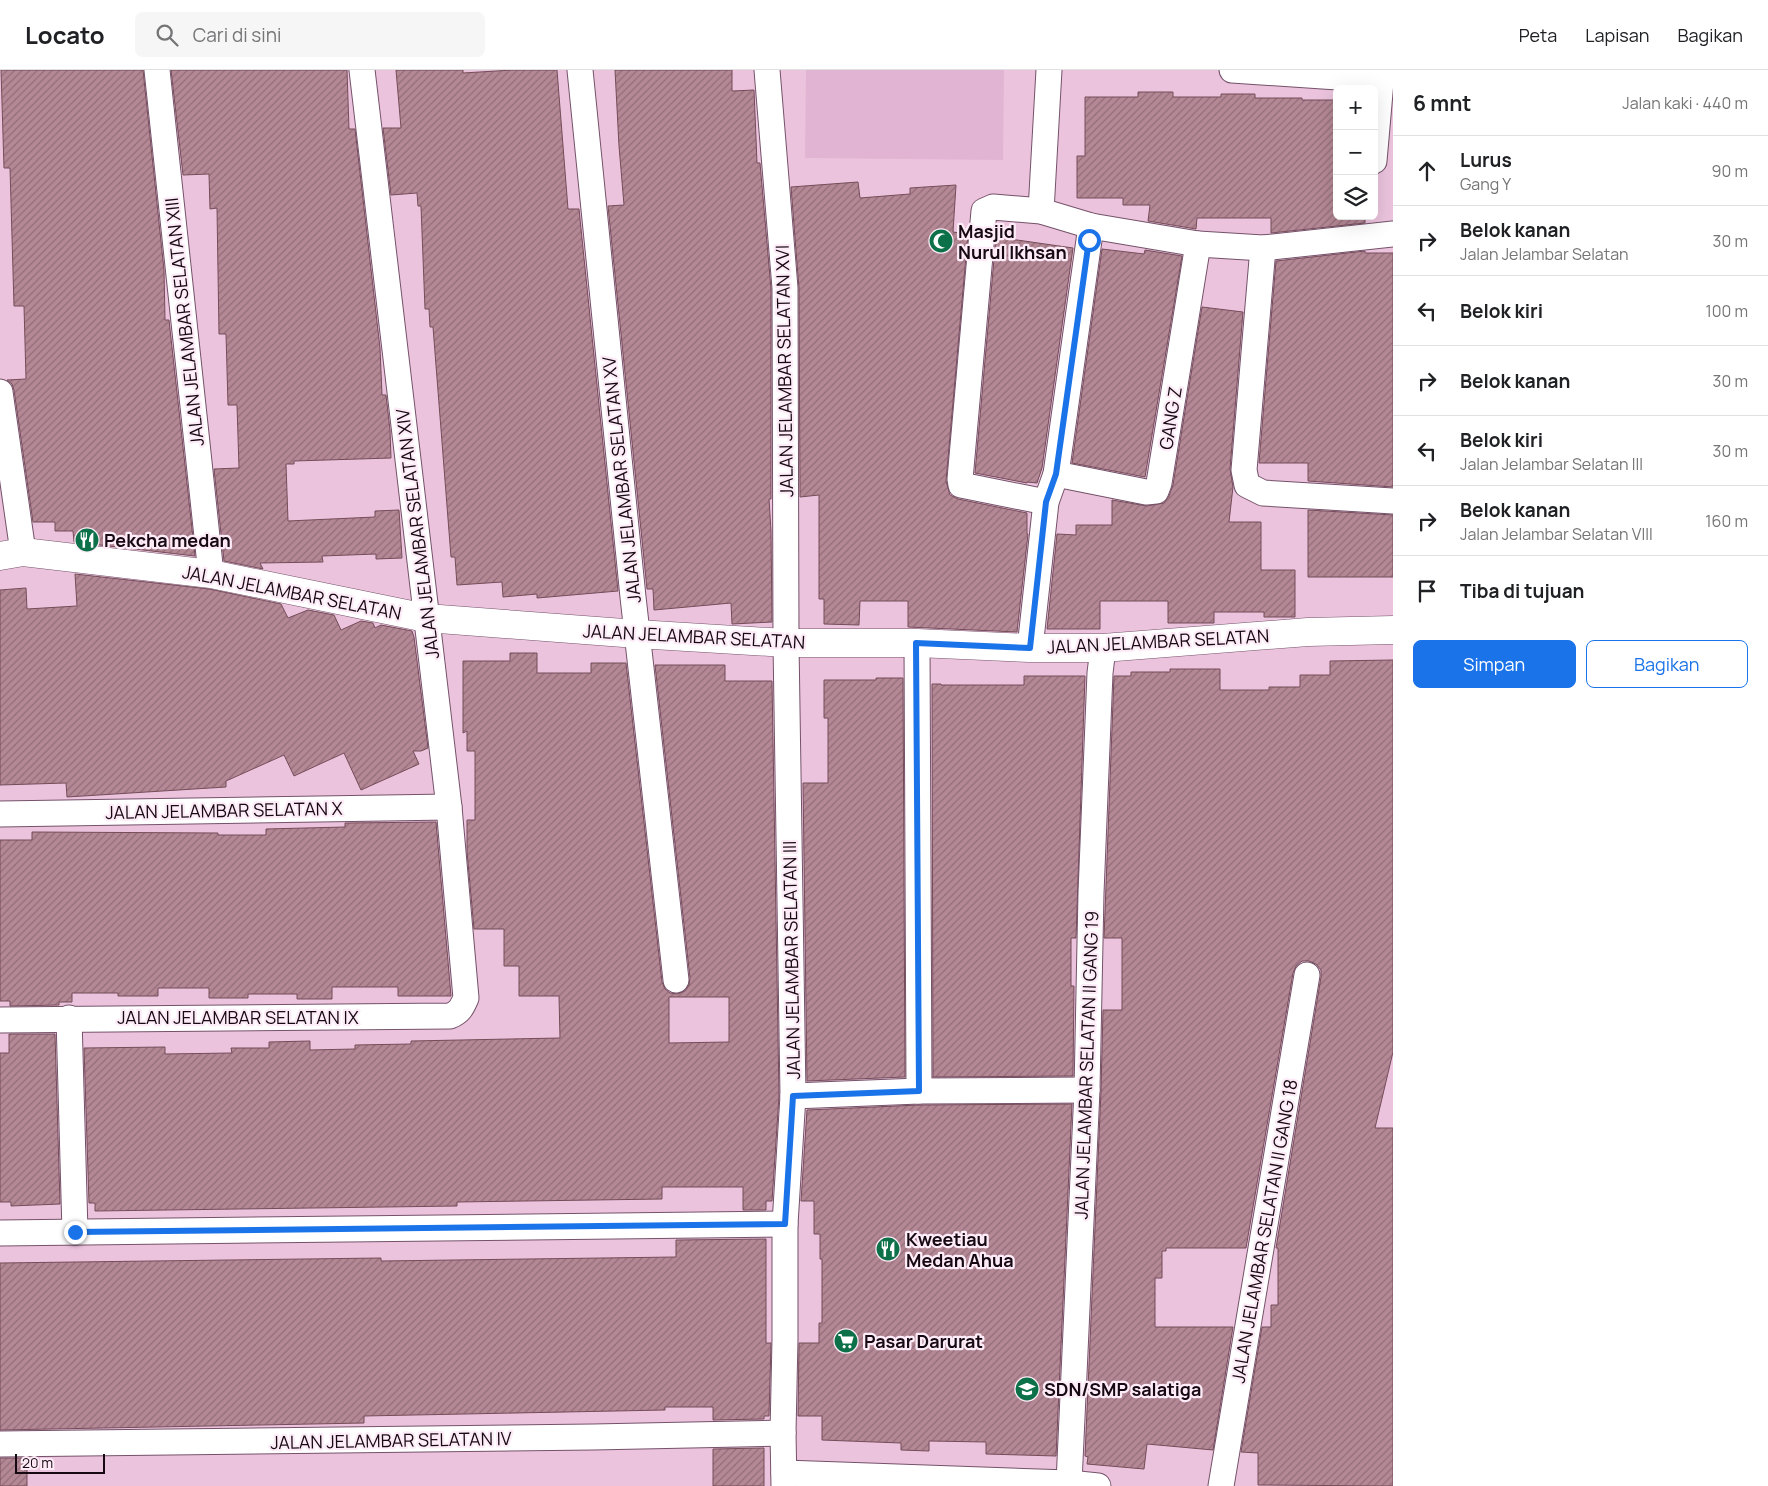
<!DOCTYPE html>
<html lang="id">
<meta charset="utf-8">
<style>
:root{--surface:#fff;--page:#f6f6f6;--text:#202124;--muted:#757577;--line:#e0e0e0;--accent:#1a73e8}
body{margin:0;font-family:Manrope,sans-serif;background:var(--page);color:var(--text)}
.controls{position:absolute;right:15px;top:15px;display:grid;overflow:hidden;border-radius:8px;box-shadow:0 5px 20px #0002}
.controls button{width:45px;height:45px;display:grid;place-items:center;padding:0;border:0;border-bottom:1px solid var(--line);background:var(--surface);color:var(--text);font:25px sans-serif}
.scale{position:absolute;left:15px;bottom:12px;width:90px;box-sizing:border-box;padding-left:5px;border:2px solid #160912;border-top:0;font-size:14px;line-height:18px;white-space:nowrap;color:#160912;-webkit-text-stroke:4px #fdecf7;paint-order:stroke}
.stop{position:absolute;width:15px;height:15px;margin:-11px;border:4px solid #1a73e8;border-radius:50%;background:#fff}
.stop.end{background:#1a73e8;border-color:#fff;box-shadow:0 1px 5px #0008}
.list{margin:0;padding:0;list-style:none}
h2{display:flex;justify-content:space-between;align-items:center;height:65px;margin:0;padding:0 20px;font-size:21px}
h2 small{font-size:16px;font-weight:400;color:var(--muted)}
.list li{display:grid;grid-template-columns:32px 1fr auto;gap:15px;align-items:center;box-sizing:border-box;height:70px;padding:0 20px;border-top:1px solid var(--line)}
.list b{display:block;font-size:19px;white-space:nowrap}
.list p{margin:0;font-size:16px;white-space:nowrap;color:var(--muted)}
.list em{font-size:16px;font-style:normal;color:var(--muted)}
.actions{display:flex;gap:10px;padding:15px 20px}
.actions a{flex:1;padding:11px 0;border:1px solid var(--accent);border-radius:8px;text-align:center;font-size:18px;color:var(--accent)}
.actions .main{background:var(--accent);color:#fff}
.icon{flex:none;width:28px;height:28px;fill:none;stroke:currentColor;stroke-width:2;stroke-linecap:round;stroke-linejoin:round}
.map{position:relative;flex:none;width:1393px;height:1416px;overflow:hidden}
header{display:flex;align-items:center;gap:30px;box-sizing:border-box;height:70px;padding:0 25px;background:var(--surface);border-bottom:1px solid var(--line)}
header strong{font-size:24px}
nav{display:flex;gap:28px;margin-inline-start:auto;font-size:18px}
.search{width:350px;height:45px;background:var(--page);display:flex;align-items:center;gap:12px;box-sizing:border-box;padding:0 18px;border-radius:8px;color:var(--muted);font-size:19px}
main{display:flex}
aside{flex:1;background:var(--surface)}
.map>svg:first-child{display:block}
</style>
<header>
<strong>Locato</strong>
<div class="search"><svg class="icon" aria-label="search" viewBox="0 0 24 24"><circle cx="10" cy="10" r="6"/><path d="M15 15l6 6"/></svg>Cari di sini</div>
<nav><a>Peta</a><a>Lapisan</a><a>Bagikan</a></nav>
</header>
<main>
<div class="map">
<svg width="1393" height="1416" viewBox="0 0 1393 1416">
<defs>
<pattern id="building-hatch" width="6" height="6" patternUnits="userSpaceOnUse" patternTransform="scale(1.25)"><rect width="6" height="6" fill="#b58896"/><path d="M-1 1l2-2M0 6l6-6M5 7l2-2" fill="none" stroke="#926d79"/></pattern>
</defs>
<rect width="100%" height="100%" fill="#ebc3dd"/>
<path fill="#e2b4d3" d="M806,0h198l-1,90 -198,-2z"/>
<g fill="url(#building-hatch)" stroke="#754d59" fill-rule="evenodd">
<path d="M1,0h142l21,200 1,50h4l26,236 -121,-14 -1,-11h-18v-9h-22l-19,-132 -2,-6 -5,-4 19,-1 -2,-73h-10l-4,-138h-6z"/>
<path d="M171,0h176l2,59h6l25,219 2,47h4l4,35 1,28 -97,3v3h-8l2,57 87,-4v-6l24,-1 3,48 -26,1v-5l-54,2 1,6 -63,1 3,6 -39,-8 -10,-92 25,-1 -2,-63h-9l-2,-71h-7l-2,-126 -7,1 -1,-35 -26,1z"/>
<path d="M396,0h67v3l50,-3h44l11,139h11l39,382 -81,7v-4l-34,3 -1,-15 -45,3 -2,-28h-4l-18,-230h-3l-1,-18h-4l-4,-103h-3l-1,-13 -26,2 -8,-67h18z"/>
<path d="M615,0h117v21l22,-1 3,73h3l11,126v210h-2l2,32 1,91 -40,2 -1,-21 -77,7 -1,-21h-6l-39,-383 16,-1 -5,-59z"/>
<path d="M1138,22h35v5h48v-3h34v4h47v2h35v116h28v7l-94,10v-15h-74l-1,11 -48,-8 2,-16h-27v-7h-46v-42h8v-59h53z"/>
<path d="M858,112l2,16 50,-4v-6l46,-3 -3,47 15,2 -22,247 4,14 8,4 69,14v21h1l-11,98 -109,-5v-26h-48l-1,24 -35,-1v-25h-5v-104l-19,2 -1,-209 -8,-101z"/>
<path d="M996,167l77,11 -31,220 -5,15 -10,-1v1l-52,-10z"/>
<path d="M1102,179l42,5 1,-4 37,6 -37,221 -73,-14z"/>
<path d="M1365,181v2h28v234l-85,-6v-18h-49l17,-202z"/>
<path d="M1202,237l41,5 -13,157 3,18 -4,35h32v48h34v47h-31v-5h-50v11h-46v-22h-68v28h-53l10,-95 19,1v-10h36v-25l35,6 17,-3 5,-7 4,-11z"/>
<path d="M1308,440l85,5v62h-85z"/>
<path d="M75,504l134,15 72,15 7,14 20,-8 26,5 7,15 20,-9 12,2 2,5 6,-3 31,6 2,6 14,111 -7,3h-8l6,13 -58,26 -17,-37 -50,23 -10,-21 -58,26v6l-159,10 -1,-14 -66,2v-195l26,-2 1,21 50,-3z"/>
<path d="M510,583h27v20h54v-10h35l36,319 3,7 5,4 7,1 8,-3 4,-6 1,-7 -35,-313h70v16h47l7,415 -7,105h-6v9h-23v-23h-81v12l-205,3v4l-362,5v-8h-6l-5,-155 81,-1v7l67,-1 -1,-5h38v-6l41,-1v9l45,-1v-4l56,-1v-3l149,-3 -1,-42h-40v-30h-15v-37h-30l-7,-78v-31h8v-69h-8v-20l-4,2v-72h47zM669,927h60v45l-60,1z"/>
<path d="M1393,590v392l-18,76h18v358l-135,-1v-32l-17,-1 21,-125h9v-22h7v-57h-2l45,-271v-7l-5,-6 -7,-3h-7l-6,5 -3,7 -47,275h-80v3h-4v27h-7v49h78l-20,123 -66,-6 -3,25 -57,-5 1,-7 -3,-1 16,-365 2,-81h19v-72h-18l10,-262h17v-4h39v-3h50v21h49v-3h31v-12h30v-14z"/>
<path d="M1024,606h61l-9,262h-5v48h3l-1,90 -140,1 -1,-393h9v1h83z"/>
<path d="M876,608h27l2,399 -98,4 -4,-298h25v-65h-4v-38h52z"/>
<path d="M436,752l15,174h-53v-9h-66v12h-35v-5h-49v4h-39v-10h-51v8h-40v-3h-46v9h-13v3l-49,1v-5h-10v-161h32v-8l186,1v2h48v-6l79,-2v-4z"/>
<path d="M9,964h46l5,170 -49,2v-4h-11v-149h9z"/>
<path d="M1072,1034l-16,352 -70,-2v-12l-57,-1v10l-28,-1v-7l-79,-3v-24h-24l1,-73h20v-20h3v-64h-2v-25h-6v-33h-13l6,-91 112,-5z"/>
<path d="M766,1169v104h5l-2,73h-5v3l-51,1v-13h-48v3l-301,6v7l-364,7v-167l381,-5v3l295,-4v-17z"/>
<path d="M764,1378v38h-51v-37z"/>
<rect x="0" y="1388" width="27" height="28"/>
</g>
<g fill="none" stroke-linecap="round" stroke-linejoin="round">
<defs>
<g id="street">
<path d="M157,0l54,504"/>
<path d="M580,0l53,527 43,383"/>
<path d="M767,0l18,218 1,355 7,453 -8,128v115l-2,94 1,53"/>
<path d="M1232,0l150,10"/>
<path d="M1374,91l8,-91"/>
<path d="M1041,141l8,-141"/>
<path d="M1263,178l-19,222 3,15 16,8 130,8"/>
<path d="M0,322l23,160"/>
<path d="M1056,404l90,18 10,-1 3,-8 39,-239"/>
<path d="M1046,432l-85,-17 -1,-6 24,-268 9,-4 48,4 50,15 107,18 65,4 130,-14"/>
<path d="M917,573l2,448"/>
<path d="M1030,578l16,-146 10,-28 35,-248"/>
<path d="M0,744l449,-7"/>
<path d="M69,948l6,214"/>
<path d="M0,950l450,-4c10,-4 12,-9 16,-18l-17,-191 -87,-737"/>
<path d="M793,1026l126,-5 168,-1"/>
<path d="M0,1163l785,-9"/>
<path d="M0,1374l593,-7 190,-4"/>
<path d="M784,1403l285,10 29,3"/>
<path d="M1069,1413l18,-393 4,-197 9,-220 3,-25"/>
<path d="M1221,1416l86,-511"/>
</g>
<path id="secondary" d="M0,486l23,-4 188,22 215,44 211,16 149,9h131l113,5h73l205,-16 85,-2"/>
</defs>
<use href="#street" stroke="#75526a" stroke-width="27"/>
<use href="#secondary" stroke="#75526a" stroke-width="29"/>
<use href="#street" stroke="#fff" stroke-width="25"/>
<use href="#secondary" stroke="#fff" stroke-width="28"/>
</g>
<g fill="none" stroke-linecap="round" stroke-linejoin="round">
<path stroke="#1a73e8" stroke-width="6" d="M75,1162l710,-8 8,-128 126,-5 -3,-448 114,5 16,-146 10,-28 33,-234"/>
</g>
<defs>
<symbol id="mosque-disc" viewBox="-11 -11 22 22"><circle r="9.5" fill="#0c7148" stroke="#fdecf7"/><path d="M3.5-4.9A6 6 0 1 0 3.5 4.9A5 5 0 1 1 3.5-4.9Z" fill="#fff"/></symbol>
<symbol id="restaurant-disc" viewBox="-11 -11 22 22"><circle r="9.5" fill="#0c7148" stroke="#fdecf7"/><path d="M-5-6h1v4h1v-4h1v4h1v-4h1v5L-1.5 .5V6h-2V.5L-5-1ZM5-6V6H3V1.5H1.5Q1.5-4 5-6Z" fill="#fff"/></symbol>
<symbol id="supermarket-disc" viewBox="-11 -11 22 22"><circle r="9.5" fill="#0c7148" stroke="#fdecf7"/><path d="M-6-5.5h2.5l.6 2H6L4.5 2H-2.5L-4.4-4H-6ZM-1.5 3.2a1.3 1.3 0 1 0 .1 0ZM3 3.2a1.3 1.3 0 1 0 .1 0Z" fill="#fff"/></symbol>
<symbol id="school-disc" viewBox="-11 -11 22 22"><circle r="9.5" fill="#0c7148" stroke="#fdecf7"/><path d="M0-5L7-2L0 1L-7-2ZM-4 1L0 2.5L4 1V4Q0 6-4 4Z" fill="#fff"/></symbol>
</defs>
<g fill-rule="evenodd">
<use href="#mosque-disc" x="927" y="157" width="28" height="28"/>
<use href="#restaurant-disc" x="73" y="456" width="28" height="28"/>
<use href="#restaurant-disc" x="874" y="1165" width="28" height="28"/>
<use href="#supermarket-disc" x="832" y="1257" width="28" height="28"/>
<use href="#school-disc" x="1013" y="1305" width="28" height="28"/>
</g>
<g text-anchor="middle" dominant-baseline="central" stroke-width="4.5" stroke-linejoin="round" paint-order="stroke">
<g font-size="18" font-weight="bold" fill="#160912" stroke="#fdecf7" text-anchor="start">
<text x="958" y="161">Masjid<tspan x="958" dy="21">Nurul Ikhsan</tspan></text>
<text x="104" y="470">Pekcha medan</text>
<text x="906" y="1169">Kweetiau<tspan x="906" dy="21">Medan Ahua</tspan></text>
<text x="864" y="1271">Pasar Darurat</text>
<text x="1044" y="1319">SDN/SMP salatiga</text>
</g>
<g font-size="18" fill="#160912" stroke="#fdecf7">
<text transform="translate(184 252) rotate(-96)">JALAN JELAMBAR SELATAN XIII</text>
<text transform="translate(784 301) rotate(-91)">JALAN JELAMBAR SELATAN XVI</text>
<text transform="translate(1170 348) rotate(-81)">GANG Z</text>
<text transform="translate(621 410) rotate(-96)">JALAN JELAMBAR SELATAN XV</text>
<text transform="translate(417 464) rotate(-97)">JALAN JELAMBAR SELATAN XIV</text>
<text transform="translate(292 522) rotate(11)">JALAN JELAMBAR SELATAN</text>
<text transform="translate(694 566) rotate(3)">JALAN JELAMBAR SELATAN</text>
<text transform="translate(1158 571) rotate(-3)">JALAN JELAMBAR SELATAN</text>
<text transform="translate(224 740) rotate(-1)">JALAN JELAMBAR SELATAN X</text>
<text transform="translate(791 890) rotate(-91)">JALAN JELAMBAR SELATAN III</text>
<text x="238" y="947">JALAN JELAMBAR SELATAN IX</text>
<text transform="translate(1086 995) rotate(-88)">JALAN JELAMBAR SELATAN II GANG 19</text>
<text transform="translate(1264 1161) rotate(-80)">JALAN JELAMBAR SELATAN II GANG 18</text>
<text transform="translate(391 1370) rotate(-1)">JALAN JELAMBAR SELATAN IV</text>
</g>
</g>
</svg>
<div class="controls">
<button>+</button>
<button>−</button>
<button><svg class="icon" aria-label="layers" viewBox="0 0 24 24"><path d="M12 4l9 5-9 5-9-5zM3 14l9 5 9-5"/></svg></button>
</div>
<div class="scale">20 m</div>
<div class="stop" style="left:1089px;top:170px"></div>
<div class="stop end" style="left:75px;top:1162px"></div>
</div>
<aside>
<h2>6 mnt<small>Jalan kaki · 440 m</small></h2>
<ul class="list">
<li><svg class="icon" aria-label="ahead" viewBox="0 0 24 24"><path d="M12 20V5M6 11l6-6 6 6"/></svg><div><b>Lurus</b><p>Gang Y</p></div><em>90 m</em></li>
<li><svg class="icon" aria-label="right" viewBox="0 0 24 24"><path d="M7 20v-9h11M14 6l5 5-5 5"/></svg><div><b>Belok kanan</b><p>Jalan Jelambar Selatan</p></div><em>30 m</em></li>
<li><svg class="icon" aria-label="left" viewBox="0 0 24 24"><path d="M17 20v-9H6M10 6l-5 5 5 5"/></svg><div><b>Belok kiri</b></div><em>100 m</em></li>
<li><svg class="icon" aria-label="right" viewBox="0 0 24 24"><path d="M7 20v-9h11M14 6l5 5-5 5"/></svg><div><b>Belok kanan</b></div><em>30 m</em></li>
<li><svg class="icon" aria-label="left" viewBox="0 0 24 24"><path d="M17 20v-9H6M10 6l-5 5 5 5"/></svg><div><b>Belok kiri</b><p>Jalan Jelambar Selatan III</p></div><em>30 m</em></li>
<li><svg class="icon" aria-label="right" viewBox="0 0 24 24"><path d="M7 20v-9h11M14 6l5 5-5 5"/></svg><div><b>Belok kanan</b><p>Jalan Jelambar Selatan VIII</p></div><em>160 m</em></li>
<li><svg class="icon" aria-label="arrive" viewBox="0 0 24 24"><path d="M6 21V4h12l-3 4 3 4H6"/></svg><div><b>Tiba di tujuan</b></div></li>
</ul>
<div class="actions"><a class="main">Simpan</a><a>Bagikan</a></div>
</aside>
</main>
